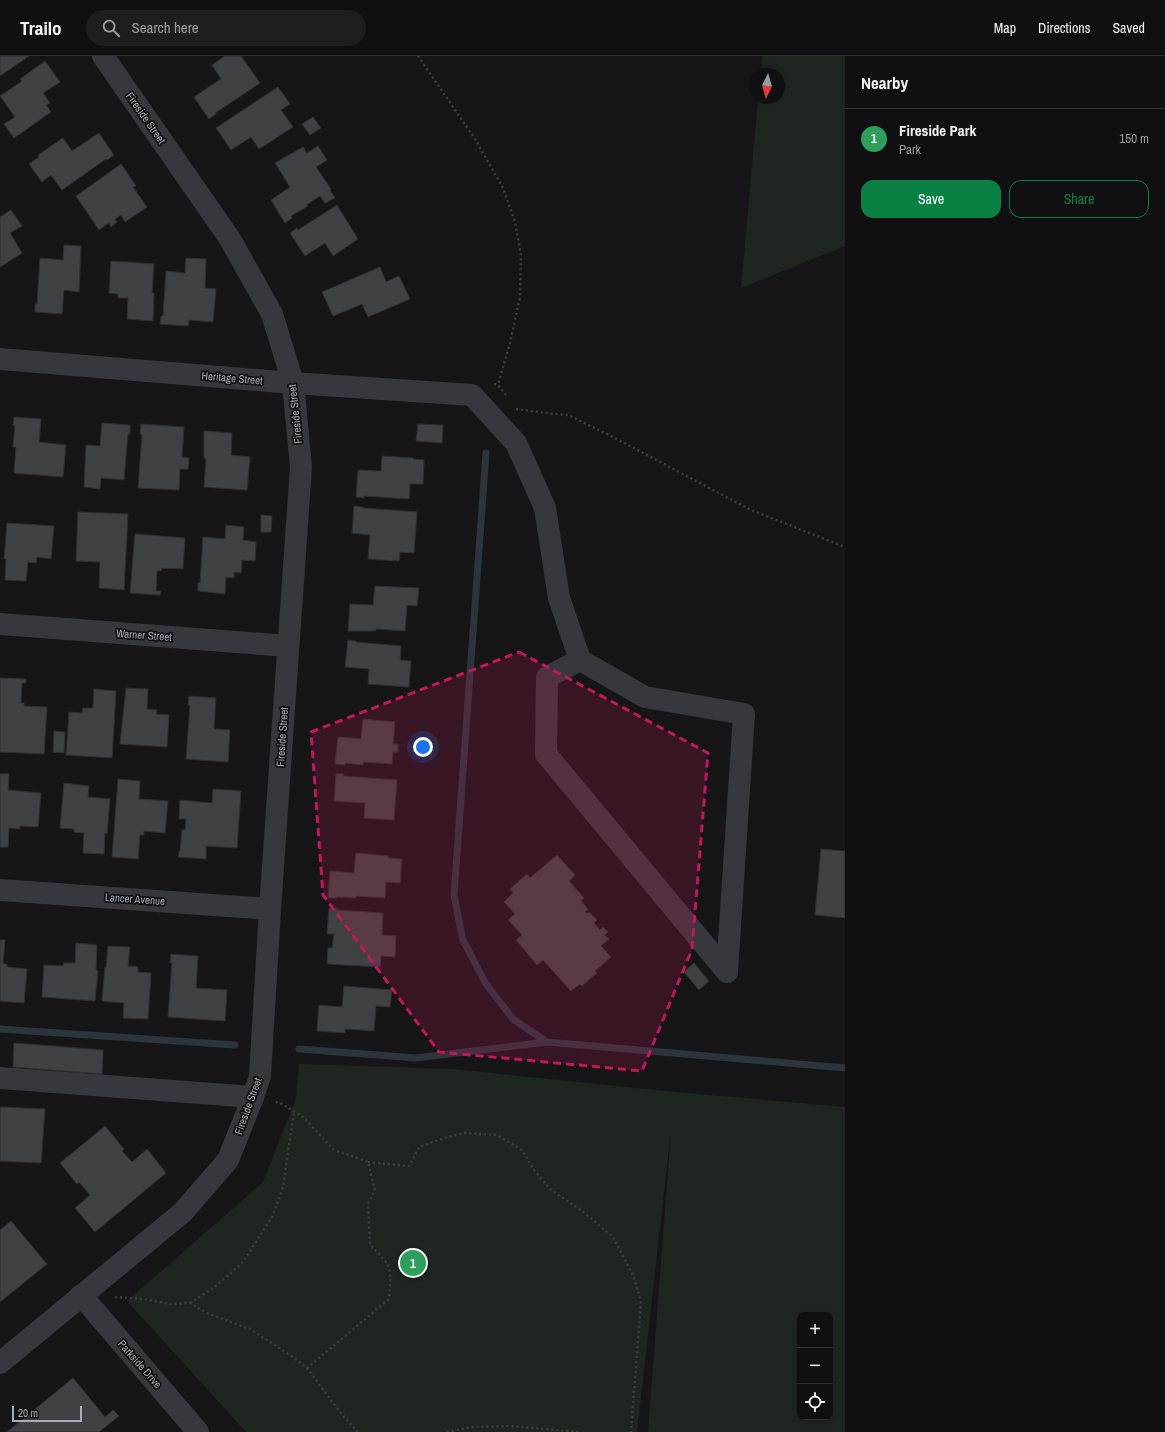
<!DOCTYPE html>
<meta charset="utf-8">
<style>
:root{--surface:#101012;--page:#1e1e20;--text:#f1f3f6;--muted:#9c9d9f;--line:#303032;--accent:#0b8043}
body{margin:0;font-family:"Archivo Narrow",sans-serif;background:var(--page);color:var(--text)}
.controls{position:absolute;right:12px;bottom:12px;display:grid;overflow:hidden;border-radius:8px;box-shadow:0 2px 6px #0003}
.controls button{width:36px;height:36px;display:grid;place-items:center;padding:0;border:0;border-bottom:1px solid var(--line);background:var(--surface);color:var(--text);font:20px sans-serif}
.compass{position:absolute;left:749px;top:12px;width:36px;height:36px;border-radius:50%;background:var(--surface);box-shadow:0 2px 6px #0003;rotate:185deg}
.scale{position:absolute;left:12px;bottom:10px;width:70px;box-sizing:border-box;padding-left:4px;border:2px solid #a8adb8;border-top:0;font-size:11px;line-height:14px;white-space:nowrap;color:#a8adb8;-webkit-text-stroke:3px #111113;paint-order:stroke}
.you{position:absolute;left:423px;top:691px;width:14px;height:14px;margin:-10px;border:3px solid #fff;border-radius:50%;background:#1a73e8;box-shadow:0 0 0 6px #1a73e833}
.badge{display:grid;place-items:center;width:26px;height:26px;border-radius:50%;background:var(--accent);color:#fff;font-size:13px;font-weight:700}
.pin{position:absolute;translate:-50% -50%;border:2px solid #fff;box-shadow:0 1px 4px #0006}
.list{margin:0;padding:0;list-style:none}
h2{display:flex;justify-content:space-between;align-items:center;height:52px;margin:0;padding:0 16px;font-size:17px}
h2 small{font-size:13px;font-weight:400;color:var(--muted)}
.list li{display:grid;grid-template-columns:26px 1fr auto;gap:12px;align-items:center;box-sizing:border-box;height:60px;padding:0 16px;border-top:1px solid var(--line)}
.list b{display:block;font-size:15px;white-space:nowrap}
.list p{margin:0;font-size:13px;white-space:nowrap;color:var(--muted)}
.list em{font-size:13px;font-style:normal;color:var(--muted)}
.actions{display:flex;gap:8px;padding:12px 16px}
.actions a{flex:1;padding:9px 0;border:1px solid var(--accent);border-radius:12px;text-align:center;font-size:14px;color:var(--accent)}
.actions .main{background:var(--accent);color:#fff}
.icon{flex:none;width:22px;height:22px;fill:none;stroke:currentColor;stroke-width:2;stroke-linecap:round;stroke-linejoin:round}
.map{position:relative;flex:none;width:845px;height:1376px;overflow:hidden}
header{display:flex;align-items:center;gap:24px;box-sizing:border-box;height:56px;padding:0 20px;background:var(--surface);border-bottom:1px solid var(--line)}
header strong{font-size:19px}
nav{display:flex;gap:22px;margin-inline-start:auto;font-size:14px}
.search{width:280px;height:36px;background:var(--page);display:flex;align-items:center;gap:10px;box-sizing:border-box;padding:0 14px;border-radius:22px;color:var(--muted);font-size:15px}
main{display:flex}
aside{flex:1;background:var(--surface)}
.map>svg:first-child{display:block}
</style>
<header>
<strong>Trailo</strong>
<div class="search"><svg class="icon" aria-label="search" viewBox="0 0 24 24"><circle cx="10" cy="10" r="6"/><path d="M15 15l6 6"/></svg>Search here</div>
<nav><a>Map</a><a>Directions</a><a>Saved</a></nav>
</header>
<main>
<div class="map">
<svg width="845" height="1376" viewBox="0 0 845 1376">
<rect width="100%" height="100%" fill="#161618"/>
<g fill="#1e261f" fill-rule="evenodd">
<path d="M762,0h83v190l-104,42 17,-190h21v-24h-18z"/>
<path d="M299,1008l154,5 222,23 170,15v325h-197l23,-301 -34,301h-391l-119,-131 136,-119 33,-84zM800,1259h30v102h-30z"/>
</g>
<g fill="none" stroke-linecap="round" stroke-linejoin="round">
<g stroke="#2c353c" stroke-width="7">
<path d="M486,397l-32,442 9,45 23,44 27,35 34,23"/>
<path d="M0,973l235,16"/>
<path d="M299,993l117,9 131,-16 298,26"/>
</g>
</g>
<g fill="#404145" stroke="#303034">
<path d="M0,0h29l-29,20z"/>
<path d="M225,0h16l19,27 -45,30 1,1 -7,5 -15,-22 27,-18 -9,-14z"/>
<path d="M45,5l15,21 -17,11 7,10 -4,2 5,7 -37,26 -10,-14 11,-7 -15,-21 22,-15 -2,-2z"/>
<path d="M278,31l12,17 -9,6 12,17 -34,22 -8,-12 -20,13 -15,-22z"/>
<path d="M313,61l8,11 -11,7 -8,-11z"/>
<path d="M99,77l15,22 -7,5 -1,-1 -44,31 -11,-15 -9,7 -13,-18 10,-7 -1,-2 25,-17 9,13z"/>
<path d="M318,90l9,14 -11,7 15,22 -1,1 5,8 -10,5 -5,-7 -14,9 2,1 -17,10 1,2 -7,5 -14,-23 19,-13 -15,-24 28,-16 4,6z"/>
<path d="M121,108l15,22 -3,1 14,20 -22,15 -4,-7 -6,4 2,3 -6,5 -2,-4 -10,7 -23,-34z"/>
<path d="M337,149l21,34 -25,17 -8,-13 -20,13 -15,-23 7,-5 1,2z"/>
<path d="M11,154l11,16 -12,7 12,20 -22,14v-50z"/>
<path d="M64,189l17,1 -2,46 -15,-2 -2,24 -27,-2v-8h2l3,-46 23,2z"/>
<path d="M186,202l20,1 -1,29 11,1 -3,33 -24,-2 -1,6 -28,-2 1,-8h2l3,-45 19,2z"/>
<path d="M111,205l43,3 -2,29h2l-1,28 -26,-2 1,-21h-10v-4l-9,-1z"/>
<path d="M380,211l6,15 13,-6 11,23 -42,18 -6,-13 -29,12 -11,-24z"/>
<path d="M14,361l27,2 -2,23 27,3 -3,32 -49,-4 2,-26h-3l2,-22h-2z"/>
<path d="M102,367l28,2v9h-2l-4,46 -23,-2 -1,11 -16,-2 2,-42 14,1z"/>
<path d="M141,368l43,3 -2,30 7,1 -1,11h-8l-1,21 -41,-2 4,-54h-2z"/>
<path d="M418,368l25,1 -1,18 -26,-2z"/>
<path d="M204,375l28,2 -1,22 19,2 -3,33 -43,-3 2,-29h-2z"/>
<path d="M382,400l31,2v1l11,1 -1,24h-13l-1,15 -45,-3v2l-8,-1 2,-27 23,1z"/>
<path d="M354,450l9,1v1l54,4 -3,41 -14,-1 -1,9 -31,-2 2,-24 -18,-2z"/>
<path d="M78,456l50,2 -4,76 -25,-2 1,-26 -24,-1z"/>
<path d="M261,459l11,1 -1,16h-10z"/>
<path d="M7,467l47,3 -3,33 -14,-2 -1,6 -8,-1 -2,19 -21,-1 1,-21h-2z"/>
<path d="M226,469l18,2 -1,13 13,2 -1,19 -13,-1 -1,13 -7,-1v6l-8,-1 -1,17 -27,-3v-8h2l3,-46 22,2z"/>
<path d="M135,478l50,4 -2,31 -21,-1 -1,3h-4l-1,20h5l-1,4 -30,-2z"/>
<path d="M375,530l44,2 -2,18 -10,-1 -2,26 -29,-2v2h-28l2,-27 23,1z"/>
<path d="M348,584l8,1v1l45,4 -1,14 11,1 -2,26 -41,-3 1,-15 -24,-2z"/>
<path d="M0,622l26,1v4h-4l-1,20h3v3l23,1 -3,47 -44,-2z"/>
<path d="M126,632l22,1 -1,20 10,1 -1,4 13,1 -2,32 -47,-3z"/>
<path d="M94,633l22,2 -4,67 -46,-3 3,-43 13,1 1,-5h10z"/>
<path d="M189,640l27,2 -2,31 16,1 -2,32 -42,-3 4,-54h-2z"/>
<path d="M363,663l32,3 -2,22h5v8h-5l-1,12 -29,-2v3l-18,-2v2l-10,-1 3,-27 23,2z"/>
<path d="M54,675l11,1 -1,21 -11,-1z"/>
<path d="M0,718h9l-1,16 33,3 -3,34 -18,-1v3l-11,-1 -1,19h-8z"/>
<path d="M336,718h7v2l54,4 -3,40 -30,-2 1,-15 -31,-2z"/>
<path d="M118,723l22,2 -1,18 29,2 -3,32 -21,-2v4h-4l-2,24 -26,-2z"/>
<path d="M64,727l25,3 -1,11 22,2 -3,35 -2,-1 -1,21 -21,-1 1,-20 -10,-1v-3l-14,-1z"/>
<path d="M213,733l28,2 -4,57 -31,-2v13l-28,-2 1,-6h1l2,-21h3l1,-11h-7l1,-19 32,3z"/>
<path d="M821,793l24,2v67l-30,-3z"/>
<path d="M356,797l32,3v2l14,1 -2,24 -14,-1 -1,16 -29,-2v2l-19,-1v1h-9l2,-27 24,2z"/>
<path d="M557,799l18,20 -6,6 15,17 -3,3 7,8 -3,3 2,2 2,-2 8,8 -3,3 6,7 3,-3 5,5 -4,3 5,4 -8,7 10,11 -16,14 2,2 -15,13 -2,-2 -9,7 -28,-31 -6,5 -21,-25 6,-5 -14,-15 7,-6 -11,-12 9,-9 -3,-4 17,-15 3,4z"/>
<path d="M329,852l9,1 -1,1 46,3 -1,22 14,1 -1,21 -14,-1 -1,11 -53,-3 1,-16h4l2,-14h-7z"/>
<path d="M0,884h5l-2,24h4v3l20,2 -3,34 -24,-2z"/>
<path d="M76,887l21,2 -1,25 2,1 -3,30 -53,-4 2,-32 19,1 1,-3h11z"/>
<path d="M108,890l22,1 -2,19 10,1v5l13,1 -3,46 -25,-1 1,-15 -22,-2 3,-34h1z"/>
<path d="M171,898l27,2 -2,32 31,2 -2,31 -57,-4 4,-54h-2z"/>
<path d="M694,907l15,18 -10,9 -15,-18z"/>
<path d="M344,930l48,4 -2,17 -14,-1 -2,25 -29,-2v4l-28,-2 2,-26 23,2z"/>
<path d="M14,987l89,7 -1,24 -89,-7z"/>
<path d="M0,1051l45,2 -4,54 -41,-2z"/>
<path d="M105,1070l19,23 -2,2 10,11 15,-13 19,24 -71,59 -20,-24 15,-13 -11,-13 -2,2 -17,-21z"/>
<path d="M11,1165l36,43 -47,38v-72z"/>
<path d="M73,1322l32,39 8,-7 6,6 -20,16h-92z"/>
</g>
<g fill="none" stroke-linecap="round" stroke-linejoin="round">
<g stroke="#3d3f44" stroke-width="2.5" stroke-dasharray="2 3" stroke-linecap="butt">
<path d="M418,0l57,83 28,49 12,34 6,33 -1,42 -10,46 -12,42"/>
<path d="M494,328l4,1 8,10"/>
<path d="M516,353l38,5 14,1 43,21 140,74 94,37"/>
<path d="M368,1106l41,4 10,-19 25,-9 21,-5 32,2 25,15 12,20 16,19 36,25 27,23 20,38 8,26 -10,131"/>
<path d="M115,1241l28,2 27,5 20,-1 19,11 41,15 43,28 14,11 82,-69c2,-31 5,-31 -19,-54l-2,-41 7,-14 -7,-28 -34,-12 -31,-33 -21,-13 -6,-2"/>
<path d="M190,1247l25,-16 28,-25 29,-45 11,-30 11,-75"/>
<path d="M307,1312l32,43 18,20 4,1"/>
<path d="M447,1376l24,-5 39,-1 69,6"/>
</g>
<g stroke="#37383d" stroke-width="22">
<path d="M0,303l293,24 179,12 44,48 29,65 14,90 21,62 -33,17 -1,77 181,218 17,-258 -99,-17 -65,-37"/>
<path d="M0,568l288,22"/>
<path d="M0,834l270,19"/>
<path d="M0,1022l253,19"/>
<path d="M81,1239l117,137"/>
<path d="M0,1307l183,-151 45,-52 25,-63 7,-21 10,-167 31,-442 -8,-84 -21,-69 -42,-75 -127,-183"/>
</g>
</g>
<path fill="#c2185b" fill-opacity="0.2" stroke="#c2185b" stroke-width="3" stroke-dasharray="8 5" stroke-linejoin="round" d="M519,596l189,101 -16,196 -50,122 -203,-19 -116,-157 -12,-163z"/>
<g text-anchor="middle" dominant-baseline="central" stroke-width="3.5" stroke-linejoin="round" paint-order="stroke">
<g font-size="11" fill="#a8adb8" stroke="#111113">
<text transform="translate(146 62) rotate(55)">Fireside Street</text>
<text transform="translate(232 322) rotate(5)">Heritage Street</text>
<text transform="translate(295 358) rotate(-96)">Fireside Street</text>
<text transform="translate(144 579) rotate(4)">Warner Street</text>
<text transform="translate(282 681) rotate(-86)">Fireside Street</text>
<text transform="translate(135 843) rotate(4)">Lancer Avenue</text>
<text transform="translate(248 1050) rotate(-70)">Fireside Street</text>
<text transform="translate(140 1308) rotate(49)">Parkside Drive</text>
</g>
</g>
</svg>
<div class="controls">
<button>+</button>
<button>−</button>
<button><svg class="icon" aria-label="locate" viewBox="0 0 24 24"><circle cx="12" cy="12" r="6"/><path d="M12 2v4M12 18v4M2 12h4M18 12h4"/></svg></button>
</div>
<svg class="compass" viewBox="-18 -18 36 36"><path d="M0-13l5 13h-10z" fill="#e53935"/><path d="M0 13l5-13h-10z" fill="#9c9d9f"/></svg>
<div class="scale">20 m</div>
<div class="you"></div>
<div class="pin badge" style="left:413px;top:1207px;background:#2e9e5b">1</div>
</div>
<aside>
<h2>Nearby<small></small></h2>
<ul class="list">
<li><span class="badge" style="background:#2e9e5b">1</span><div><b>Fireside Park</b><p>Park</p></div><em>150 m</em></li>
</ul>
<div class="actions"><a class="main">Save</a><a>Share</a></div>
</aside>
</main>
